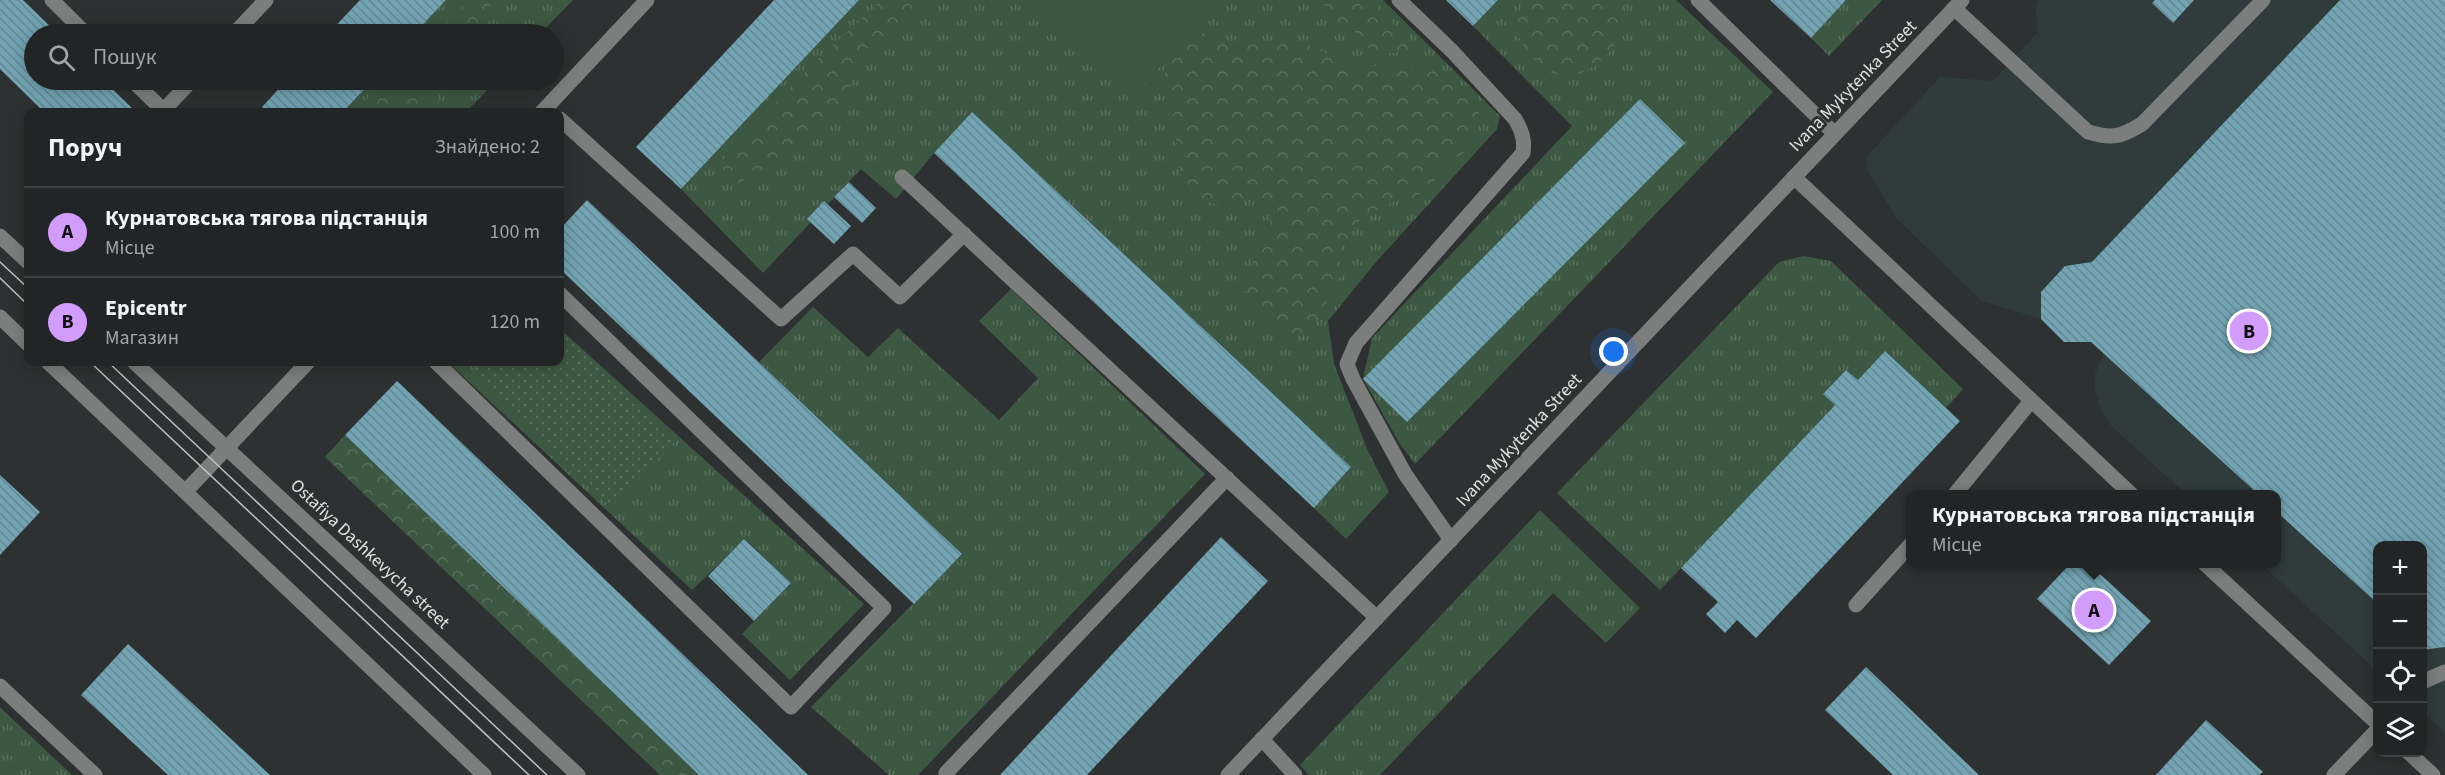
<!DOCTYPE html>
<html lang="uk">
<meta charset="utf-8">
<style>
:root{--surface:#222525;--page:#2a2d2d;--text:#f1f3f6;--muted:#a2a5a7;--line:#3f4242;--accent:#d29cfd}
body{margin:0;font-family:"Source Sans 3",sans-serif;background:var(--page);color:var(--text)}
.controls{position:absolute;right:18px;bottom:18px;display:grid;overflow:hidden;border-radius:12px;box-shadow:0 3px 15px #0003}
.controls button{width:54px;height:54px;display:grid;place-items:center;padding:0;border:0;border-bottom:2px solid var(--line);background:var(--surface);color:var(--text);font:30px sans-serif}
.you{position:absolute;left:1614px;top:352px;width:21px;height:21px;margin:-15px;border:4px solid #fff;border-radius:50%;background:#1a73e8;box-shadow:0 0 0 9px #1a73e833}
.badge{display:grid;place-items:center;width:39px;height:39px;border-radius:50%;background:var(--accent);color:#111;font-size:20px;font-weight:700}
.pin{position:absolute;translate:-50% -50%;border:3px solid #fff;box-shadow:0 2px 6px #0006}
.popup{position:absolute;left:1906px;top:490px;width:375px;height:78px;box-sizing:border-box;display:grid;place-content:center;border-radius:12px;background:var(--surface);filter:drop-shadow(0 2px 4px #0005);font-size:20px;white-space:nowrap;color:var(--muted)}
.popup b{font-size:22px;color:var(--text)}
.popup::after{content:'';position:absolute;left:50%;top:100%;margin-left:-12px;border:12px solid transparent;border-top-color:var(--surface)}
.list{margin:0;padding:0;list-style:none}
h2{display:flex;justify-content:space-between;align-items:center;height:78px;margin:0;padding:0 24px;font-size:26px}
h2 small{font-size:20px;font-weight:400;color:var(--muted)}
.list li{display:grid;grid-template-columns:39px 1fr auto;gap:18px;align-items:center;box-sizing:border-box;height:90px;padding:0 24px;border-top:2px solid var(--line)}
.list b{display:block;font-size:22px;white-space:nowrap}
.list p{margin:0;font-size:20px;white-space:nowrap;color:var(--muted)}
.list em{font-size:20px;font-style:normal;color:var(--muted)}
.icon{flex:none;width:33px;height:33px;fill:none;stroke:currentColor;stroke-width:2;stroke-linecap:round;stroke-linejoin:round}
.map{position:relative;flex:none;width:2445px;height:775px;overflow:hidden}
.search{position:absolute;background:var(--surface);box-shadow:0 3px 15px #0003;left:24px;top:24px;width:540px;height:66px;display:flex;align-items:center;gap:15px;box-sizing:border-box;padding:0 21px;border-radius:33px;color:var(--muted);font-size:22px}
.panel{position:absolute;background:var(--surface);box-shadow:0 3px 15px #0003;left:24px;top:108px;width:540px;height:258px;border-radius:12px}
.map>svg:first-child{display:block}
</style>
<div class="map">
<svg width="2445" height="775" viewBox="0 0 2445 775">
<defs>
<pattern id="grass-tufts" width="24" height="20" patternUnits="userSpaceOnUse" patternTransform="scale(1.5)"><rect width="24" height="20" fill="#3d5842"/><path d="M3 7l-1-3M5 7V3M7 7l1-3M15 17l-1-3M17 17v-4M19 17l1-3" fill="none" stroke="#59705d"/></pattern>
<pattern id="forest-crowns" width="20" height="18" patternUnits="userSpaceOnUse" patternTransform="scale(1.5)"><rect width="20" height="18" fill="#3d5842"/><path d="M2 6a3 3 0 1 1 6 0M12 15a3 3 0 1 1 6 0" fill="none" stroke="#59705d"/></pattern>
<pattern id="park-dots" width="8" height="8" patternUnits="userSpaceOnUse" patternTransform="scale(1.5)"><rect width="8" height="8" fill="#3d5842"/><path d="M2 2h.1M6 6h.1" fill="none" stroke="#59705d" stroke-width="1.8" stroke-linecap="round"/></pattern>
<pattern id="building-back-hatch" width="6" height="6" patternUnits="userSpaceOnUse" patternTransform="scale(1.5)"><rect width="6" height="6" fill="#72a4b3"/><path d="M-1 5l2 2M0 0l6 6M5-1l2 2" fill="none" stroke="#648792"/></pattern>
</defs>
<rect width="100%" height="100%" fill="#2e3131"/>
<path fill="#303b3b" d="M2039,0h406v733l-22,-21 -1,-166h-44l-1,125 -116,-107h16v-70h-91l-75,-68 -10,-17 -6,-19v-16l9,-21 -13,-11h-27l-23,-23 -59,-18 -85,-82 -29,-47 -2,-10 3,-8 71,-77 53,4 44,-48 -1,-30z"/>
<g fill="url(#grass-tufts)">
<path d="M446,0h127l-33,34h-126z"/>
<path d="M859,0h524l117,116 -3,13 -121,133 -48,59 6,43 34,87 21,41 -43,47 -32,-31 37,-41 -379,-355 -38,41 -38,46 -35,-30 -98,104 -82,-84z"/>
<path d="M1498,0h178l97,92 -358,372 -15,-20 -37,-65 9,-41 200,-212 -99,-100z"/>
<path d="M1846,0h36l-53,56 -18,-18z"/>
<path d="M373,80h124l-31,32h-123z"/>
<path d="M1803,256l28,5 132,128 -17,19 -61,-57 -27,29 -12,-10 -22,24 11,11 -175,185 -103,-97 222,-231z"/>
<path d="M1011,289l194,185 -287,301h-29l-78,-68 151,-153 -203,-192 54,-55 55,50 30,-29 101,92 39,-42 -59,-57z"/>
<path d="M560,329l304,275 -74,76 -48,-46 49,-51 -46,-44 -53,51 -244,-228h112z"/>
<path d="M1540,510l100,98 -34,35 -53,-50 -173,182h-71l-9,-10z"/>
<path d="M0,707l6,6 66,62h-72z"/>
</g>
<g fill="url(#forest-crowns)">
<path d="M467,0h29l-22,28 -9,6h-39l27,-16z"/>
<path d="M882,0h52l-64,45 -18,21 -2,21 -10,22 -14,21 -34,24 -53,29 -14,-3 -3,-17 9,-19 26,-22 66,-68z"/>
<path d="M1320,0h51l18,21 20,14 3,15 -27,4 -13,-3 -20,-22 -17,-10z"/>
<path d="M1522,0h106c-9,12 -5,27 -11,40 -6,13 -18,24 -30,30 -35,19 -57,-12 -72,-40l8,-26z"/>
<path d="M1197,31l31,13 26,1 46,-4 36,17 30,8 50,-1 31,11 21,20 13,20 -11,32 -30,22 -9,16 -17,12 -21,4 -21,10 -13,9 -19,29 1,26 -12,12 -5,25 -17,18 -17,4c-15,-12 -32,-21 -46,-34l5,-29 19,-38 4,-22 -15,-13 -17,1 -23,5 -18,-6 -19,-25 -6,-57 -8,-22 -1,-27 9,-18z"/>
<path d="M388,80h45l4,9 2,23h-82l15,-19z"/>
<path d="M345,435l354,340h-39l-335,-318z"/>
</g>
<path fill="url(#park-dots)" d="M560,332l117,107 -65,70 -141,-135 12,-12h77z"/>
<path fill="#3d5842" d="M1012,0h204l-84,100z"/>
<g fill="url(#building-back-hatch)">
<path d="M0,0h23l35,34h-24v46h69l33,32h-92l-44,-43z"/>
<path d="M360,0h86l-32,34h-86z"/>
<path d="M774,0h85l-178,189 -45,-42z"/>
<path d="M1446,0h52l-25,26z"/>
<path d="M1770,0h76l-35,38z"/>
<path d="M2155,0h39l-21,23 -21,-20z"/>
<path d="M2340,0h105v647l-23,3v-104h-44v58l-101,-92v-18h-19l-167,-152h-27l-23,-23v-27l24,-26 27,-4z"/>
<path d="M287,80h86l-30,32h-76l-5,-5z"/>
<path d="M1640,99l45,44 -278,279 -44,-43z"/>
<path d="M972,112l379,355 -37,41 -380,-355z"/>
<path d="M849,182l27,26 -14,15 -28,-26z"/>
<path d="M587,200l375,354 -48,50 -354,-335v-40z"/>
<path d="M824,201l27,25 -17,18 -27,-25z"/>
<path d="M1885,351l75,70 -204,217 -19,-18 -12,13 -19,-19 12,-12 -37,-34 154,-163 -12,-11 23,-24 12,10z"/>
<path d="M397,381l246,235 165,159h-109l-354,-340z"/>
<path d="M0,475l40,37 -40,43z"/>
<path d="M1221,537l47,44 -181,194h-87z"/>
<path d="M744,539l47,44 -37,38 -46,-45z"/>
<path d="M2070,564h19l62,57 -42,44 -72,-66z"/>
<path d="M128,644l142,131h-102l-87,-80z"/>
<path d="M1866,667l113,108h-86l-68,-65z"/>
<path d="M2206,720l57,52 -4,3h-103z"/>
</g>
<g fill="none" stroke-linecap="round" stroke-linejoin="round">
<g stroke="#7c7d7d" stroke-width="15">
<path d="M52,0l34,34"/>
<path d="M1399,0l53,51 63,68c7,12 10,21 8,34l-167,190 -9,21 6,15 52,95 46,66"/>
<path d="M1698,0l136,133"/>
<path d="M1954,8l134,124c24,7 33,5 54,-8l121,-124"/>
<path d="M234,34l32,-34"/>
<path d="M132,80l33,32"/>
<path d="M163,111l29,-31"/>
<path d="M542,112l105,-112"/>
<path d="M560,119l221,200 72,-65 47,43 64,-63"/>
<path d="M902,177l475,441"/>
<path d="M1794,177l337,317"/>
<path d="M0,236l28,26"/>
<path d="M0,317l28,27"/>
<path d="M48,362l436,413"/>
<path d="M134,362l444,413"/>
<path d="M436,362l355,345 93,-99 -324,-314"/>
<path d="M186,491l122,-129"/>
<path d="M1955,494l76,-93"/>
<path d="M2205,564l173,160"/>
<path d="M1856,605l55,-61"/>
<path d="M2422,682l23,-10"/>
<path d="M0,686l95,89"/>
<path d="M1262,739l33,36"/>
<path d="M2408,752l25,23"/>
<path d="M946,773l281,-295"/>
<path d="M1228,775l734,-775"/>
<path d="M2334,775l44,-46"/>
</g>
<g stroke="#bfc2c2" stroke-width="1.5">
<path d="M0,262l28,26"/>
<path d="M0,278l28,27"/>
<path d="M90,362l439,413"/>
<path d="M108,362l439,413"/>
</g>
</g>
<g text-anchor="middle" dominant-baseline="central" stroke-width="6" stroke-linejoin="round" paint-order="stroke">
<g font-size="18" fill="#e1e3e3" stroke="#2e3131">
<text transform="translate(1853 86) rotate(-46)">Ivana Mykytenka Street</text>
<text transform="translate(1519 440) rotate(-47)">Ivana Mykytenka Street</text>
<text transform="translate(370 554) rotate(43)">Ostafiya Dashkevycha street</text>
</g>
</g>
</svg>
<div class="controls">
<button>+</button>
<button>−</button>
<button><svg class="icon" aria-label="locate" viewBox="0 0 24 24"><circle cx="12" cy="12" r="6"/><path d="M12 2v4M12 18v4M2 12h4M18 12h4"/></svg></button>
<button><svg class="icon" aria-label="layers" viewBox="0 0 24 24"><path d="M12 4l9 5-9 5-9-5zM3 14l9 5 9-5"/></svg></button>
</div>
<div class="you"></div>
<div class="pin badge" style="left:2094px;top:610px">A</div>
<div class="popup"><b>Курнатовська тягова пiдстанцiя</b>Місце</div>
<div class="pin badge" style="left:2249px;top:331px">B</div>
<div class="search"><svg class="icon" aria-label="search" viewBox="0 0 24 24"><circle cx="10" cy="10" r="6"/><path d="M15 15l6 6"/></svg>Пошук</div>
<section class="panel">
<h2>Поруч<small>Знайдено: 2</small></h2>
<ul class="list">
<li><span class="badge">A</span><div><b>Курнатовська тягова пiдстанцiя</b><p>Місце</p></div><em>100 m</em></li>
<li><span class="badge">B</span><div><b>Epicentr</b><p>Магазин</p></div><em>120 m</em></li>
</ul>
</section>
</div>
